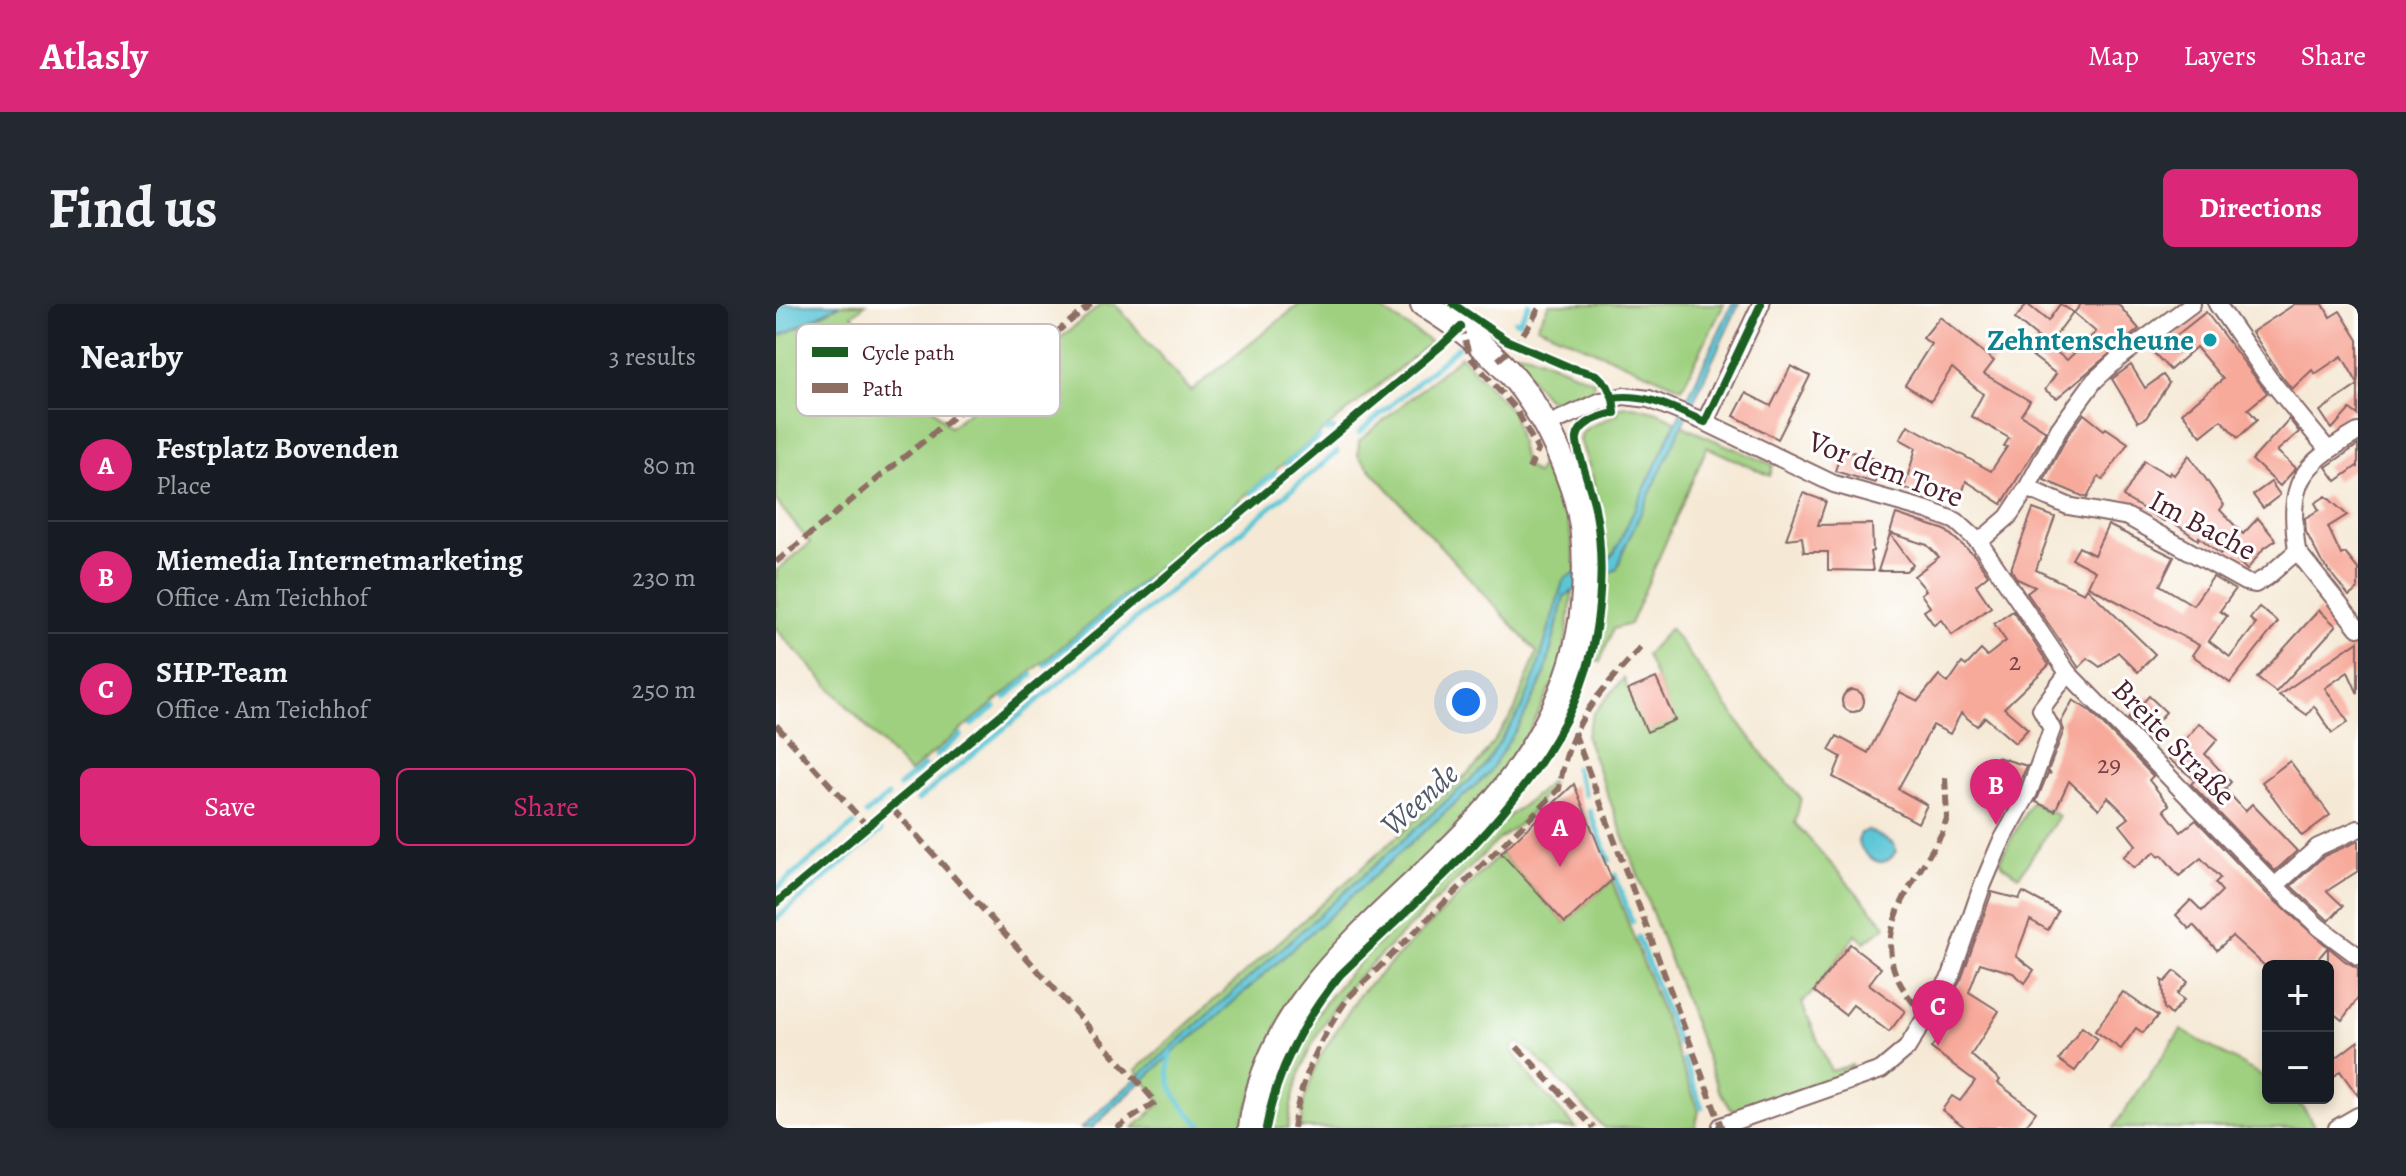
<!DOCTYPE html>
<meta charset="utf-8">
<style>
:root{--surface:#171b24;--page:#242831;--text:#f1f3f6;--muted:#9ea1a6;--line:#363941;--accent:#db2777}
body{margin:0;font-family:Alegreya,serif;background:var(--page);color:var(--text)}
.controls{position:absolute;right:24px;bottom:24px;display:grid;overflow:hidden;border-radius:12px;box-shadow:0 4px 12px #0003}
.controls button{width:72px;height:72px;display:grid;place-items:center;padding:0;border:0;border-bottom:2px solid var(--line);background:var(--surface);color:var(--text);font:40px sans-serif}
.you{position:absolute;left:690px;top:398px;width:28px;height:28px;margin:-20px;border:6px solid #fff;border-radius:50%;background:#1a73e8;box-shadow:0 0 0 12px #1a73e833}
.badge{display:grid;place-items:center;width:52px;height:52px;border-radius:50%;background:var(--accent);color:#fff;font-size:26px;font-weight:700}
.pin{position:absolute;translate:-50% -66px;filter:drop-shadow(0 2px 4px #0008)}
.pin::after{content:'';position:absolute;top:42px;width:28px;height:24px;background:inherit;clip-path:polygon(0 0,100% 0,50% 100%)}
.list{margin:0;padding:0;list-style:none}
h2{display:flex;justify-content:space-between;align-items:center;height:104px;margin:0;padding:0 32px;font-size:34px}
h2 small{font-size:26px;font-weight:400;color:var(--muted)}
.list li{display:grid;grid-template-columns:52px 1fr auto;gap:24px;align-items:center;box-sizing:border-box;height:112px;padding:0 32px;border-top:2px solid var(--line)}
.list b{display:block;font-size:30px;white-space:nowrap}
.list p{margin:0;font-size:26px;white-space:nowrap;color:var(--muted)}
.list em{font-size:26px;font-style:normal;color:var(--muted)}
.actions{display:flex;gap:16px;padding:24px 32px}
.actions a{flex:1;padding:18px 0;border:2px solid var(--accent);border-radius:12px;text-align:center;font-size:28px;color:var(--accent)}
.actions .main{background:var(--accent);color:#fff}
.map{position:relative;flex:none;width:1582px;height:824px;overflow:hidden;border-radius:12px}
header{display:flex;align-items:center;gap:48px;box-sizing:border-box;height:112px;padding:0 40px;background:var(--accent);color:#fff}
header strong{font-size:38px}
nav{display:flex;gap:44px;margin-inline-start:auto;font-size:28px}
.intro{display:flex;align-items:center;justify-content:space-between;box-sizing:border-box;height:192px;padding:0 48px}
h1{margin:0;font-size:56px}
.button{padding:20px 36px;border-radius:12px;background:var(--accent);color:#fff;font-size:28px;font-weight:700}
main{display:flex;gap:48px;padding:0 48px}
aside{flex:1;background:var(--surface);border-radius:12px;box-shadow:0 4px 12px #0003}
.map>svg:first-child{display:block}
</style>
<header>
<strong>Atlasly</strong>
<nav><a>Map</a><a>Layers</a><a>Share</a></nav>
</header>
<div class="intro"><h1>Find us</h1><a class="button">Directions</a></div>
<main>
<aside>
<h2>Nearby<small>3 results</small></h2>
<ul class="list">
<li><span class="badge">A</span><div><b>Festplatz Bovenden</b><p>Place</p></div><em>80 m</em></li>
<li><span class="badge">B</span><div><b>Miemedia Internetmarketing</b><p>Office · Am Teichhof</p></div><em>230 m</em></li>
<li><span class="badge">C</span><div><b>SHP-Team</b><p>Office · Am Teichhof</p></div><em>250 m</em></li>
</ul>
<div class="actions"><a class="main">Save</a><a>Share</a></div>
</aside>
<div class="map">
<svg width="1582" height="824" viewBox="0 0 1582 824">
<rect width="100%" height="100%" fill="#fff"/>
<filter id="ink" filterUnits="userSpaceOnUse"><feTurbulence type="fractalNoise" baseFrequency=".0125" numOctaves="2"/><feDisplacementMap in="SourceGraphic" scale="16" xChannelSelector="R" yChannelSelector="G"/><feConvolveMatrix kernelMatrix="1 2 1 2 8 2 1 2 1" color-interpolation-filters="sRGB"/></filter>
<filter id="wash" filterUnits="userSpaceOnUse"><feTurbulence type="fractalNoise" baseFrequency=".006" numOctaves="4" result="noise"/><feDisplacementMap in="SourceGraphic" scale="32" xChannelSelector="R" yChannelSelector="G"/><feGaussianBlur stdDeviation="1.8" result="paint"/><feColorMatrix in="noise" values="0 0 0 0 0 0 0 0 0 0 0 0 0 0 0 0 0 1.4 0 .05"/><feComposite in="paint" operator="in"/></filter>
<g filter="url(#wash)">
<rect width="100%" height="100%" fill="#f5e9d5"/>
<g fill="#9ed07f" stroke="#747855" stroke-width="2">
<path d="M65,0h25l-14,11 98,112 152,-123h13l76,87 109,-87h73l58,38 -522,431 -133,-144v-58l34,-28 -34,-42v-163z"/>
<path d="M773,0h175l-42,84 -145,-62z"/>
<path d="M741,48l12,2 65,27 -1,9c-14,11 -29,18 -46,8l-36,-43z"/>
<path d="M685,52l52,57 12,52 11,9 12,-19 17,47 11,68 -14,96 -44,87 -57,69 -133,131 -24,27 -21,31 -43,117h-106l27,-25 -25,-33 341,-305 37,-53 23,-60 -179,-196 1,-15z"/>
<path d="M857,102l25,6 33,18 82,35 -3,11 -63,-29 -77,177 -17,5 -13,33 -5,-3 9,-65 3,-7v-41l-3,-1 -12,-70 -12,-35 2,-7 5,-5 31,-14 -1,-7z"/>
<path d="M894,324l97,132 34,38 -6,25 91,103 -21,16 -9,-7 -42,56 -12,12 29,68 21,-6 2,7 -110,41 -13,-4 -12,-19 -133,-353 7,-23 31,-36 4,12 46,30 -28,-65z"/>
<path d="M774,478l2,2 -26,35 -29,22 -141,138c-36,44 -63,91 -68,149h-18c16,-107 94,-172 168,-241 20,-19 35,-41 55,-58 19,-17 39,-28 57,-47z"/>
<path d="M1255,498l28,14 -40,60 -15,-10 -4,-6z"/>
<path d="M725,549l64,70 47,-43 87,231 -4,17h-91l-70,-74 -16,-12 -7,7 24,34 41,45h-276l4,-27 15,-43 40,-63z"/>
<path d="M1405,726l85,48 2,20c31,0 33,3 47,30h-202z"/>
</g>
<g fill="#5bc6d6" stroke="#527280" stroke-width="2">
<path d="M6,0h59l-65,34v-31z"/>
<path d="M956,0h7l-116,247 -6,18 -53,27 -19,78 -22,45 -35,55 -286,256 -25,19 -85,79h-11l401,-359 40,-61 14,-35 27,-92 3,-4 43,-19 5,-5z"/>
<path d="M1092,526l26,14 2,7c-12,22 -32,7 -38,-10l3,-8z"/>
</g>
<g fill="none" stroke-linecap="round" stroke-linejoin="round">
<g stroke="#5bc6d6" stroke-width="5">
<path d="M739,17l4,1 10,-18"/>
<path d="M550,127l8,-2"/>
<path d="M583,129l99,-86"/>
<path d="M510,160l33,-27"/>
<path d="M475,189l24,-20"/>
<path d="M434,223l27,-22"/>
<path d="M407,246l16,-13"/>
<path d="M378,270l18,-15"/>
<path d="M269,361l101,-84"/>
<path d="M229,394l27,-23"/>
<path d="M196,421l23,-18"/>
<path d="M160,452l25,-21"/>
<path d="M799,464l10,27"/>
<path d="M123,482l25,-20"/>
<path d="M142,496l419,-348"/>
<path d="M814,507l19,49"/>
<path d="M90,510l22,-18"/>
<path d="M839,571l17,47"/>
<path d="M0,585l78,-65"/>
<path d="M0,615l105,-88"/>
<path d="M862,633l40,106"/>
<path d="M395,747c-10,36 9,53 33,77"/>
<path d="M908,755l18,49"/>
</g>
</g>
<g id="blocks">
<g fill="#f7a99a">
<path d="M1251,0l21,17 12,-17 13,8 -25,34 19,14 29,-28 -22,-19 7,-9h37l21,25 -82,69 -12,-8 11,-16 -30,-23 11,-14 -22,-18z"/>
<path d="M1519,0h28l7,13 10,-6 18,29v44l-16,-28 -27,18 -3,-4 -20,19 -15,-19 -25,-38z"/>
<path d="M1430,8l61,81 -19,16 9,11 -19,18 -17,-18 -20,16 -19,-23 41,-34 -27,-32 -26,23 -16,-17z"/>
<path d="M1164,13l54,44 -10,13 46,27 -9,14 25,16 -44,73 -36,-23 -7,23 -55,-16 12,-40 -16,-9 8,-14 83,46 16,-24 -3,-1 5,-8 -38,-22 12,-22 -31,-26 -21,33 -26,-16 26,-41 -8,-6z"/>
<path d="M1355,61l14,23 18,-13 6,8 -23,35 -8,4 -26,-43z"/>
<path d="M1015,62l19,10 -32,63 -44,-23 12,-23 25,13z"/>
<path d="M1582,81v30l-8,-6 -18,20 -12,-18z"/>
<path d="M1308,110l20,16 2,-2 22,15 -25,37 -5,-3 -11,21 -43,-18 24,-45z"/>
<path d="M1513,115l10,13 -22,19 19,17 -16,18 -28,-26z"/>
<path d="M1582,141v23l-1,-2 -21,15 -10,-14z"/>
<path d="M1066,145l39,12 -6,22 -40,-12z"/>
<path d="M1413,151l35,50 -4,5 23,24 15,-16 18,22 -13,9 -16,21 -21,-22 -6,6 -21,-17 -1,3 -32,-23 -2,4 -41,-24 21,-36 25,14 1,-3 4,3z"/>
<path d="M1495,178l9,13 -17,13 -10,-13z"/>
<path d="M1027,189l23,8 -8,24 54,-1 1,27 -3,1 3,19 -45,-1v-18h-24l-2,-15 -16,2z"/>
<path d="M1550,192l21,19 -19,12 13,28 4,-2 13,16v20l-9,7 -28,-35 -15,-29 -1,-14 14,-8 -4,-7z"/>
<path d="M1257,205l22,8 -19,53 48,23 3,-5 68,66 -17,18 -20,-20 -18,15 -12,-9 -9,10 -52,-75 8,-6 -18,-8 -6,-10z"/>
<path d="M1120,210l49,16 29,25 14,20 -12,10 15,22 -39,28 -11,-15 -7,5 -10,-14 6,-4 -9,-13 5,-4 -12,-14 25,-19 -12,-12 -37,-12z"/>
<path d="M1332,221l66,32 -14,28 33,20 20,-28 22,13 -15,21 7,5 -18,25 21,16 26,-33 -6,-5 9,-12 19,15 -48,61 -38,-28 7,-10 -111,-59 7,-15 -23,-12 7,-12 15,8z"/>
<path d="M1114,230l23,31 -7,6h-28z"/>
<path d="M1543,306l17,16 -60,66 -19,-14z"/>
<path d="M1237,307l36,54 -45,43 24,21 -13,14 -30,-26 -8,9 -16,-13 -11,21 -17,-9 -35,64 29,16 -9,18 -85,-46 8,-20 -12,-7 8,-14 31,17 32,-61 18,9 21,-26 9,8 14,-20 4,3 15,-16 6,6 19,-15 -12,-17z"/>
<path d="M1582,337v53l-10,-22 -23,16 23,34 -16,11 -18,-27 -7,9 -28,-20z"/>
<path d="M880,374l19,42 -28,12 -19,-42z"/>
<circle cx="1077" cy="397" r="11"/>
<path d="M1373,392l17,16 -22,24 -16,-17z"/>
<path d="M1297,396l17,11 63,65 -4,4 20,25 -5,5 17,22 15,-12 71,74 61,53 -16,19h-47l-33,-30 -15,14 -24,-25 -4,4 -13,-14 15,-15 11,11 20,-20 -7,-8 5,-5 -19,-20 -22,18 -17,-21 -3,2 -4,-5 -21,16 -11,-11 13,-12 -16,-20 9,-7 -21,-21 -9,12 -30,-28 -14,30 -19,-9 12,-29 3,1 -3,-3 16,-41 -3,-8z"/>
<path d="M1423,419l19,16 -13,15 26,28 -6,7 20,22 7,-7 45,47 -22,20 -84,-87 4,-4 -26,-21z"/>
<path d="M1221,453l30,9 -18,40 -17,-5 5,-19 -7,-2z"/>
<path d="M1514,457l40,54 -28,21 -40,-54z"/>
<path d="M798,480l38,96 -47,43 -64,-70z"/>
<path d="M1582,537v30l-31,20 16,15 -14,15 -38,-35 33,-30z"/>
<path d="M1216,588l27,7 4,-7 35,19 -10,19 -18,-10 -14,36 18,14 -9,13 -12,-10 -33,-10 -11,29 30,19 -28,44 29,25 -2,3 38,29 -12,16h-58l-24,-18 10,-14 8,5 15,-20 -44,-33 20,-26 -11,-7 21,-35z"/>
<path d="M1074,640l31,24 -12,16 36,27 -16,21 -36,-27 -8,10 -31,-24z"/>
<path d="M1552,643l17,14 13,7v30l-16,22 -14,-11z"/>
<path d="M1399,667l13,11 -11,12 7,6 -13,15 -7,-7 -2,-28 3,2z"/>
<path d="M1347,688l35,24 -15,17 -7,-5 -15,21 -26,-18z"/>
<path d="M1306,723l16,12 -23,32 -16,-11z"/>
<path d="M1582,737v55l-18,-25 -12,11v-18z"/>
</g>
</g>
</g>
<g filter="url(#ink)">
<use href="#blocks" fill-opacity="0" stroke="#866666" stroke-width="2"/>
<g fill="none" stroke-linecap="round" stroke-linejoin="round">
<defs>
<g id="minor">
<path d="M1441,0l51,73 60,73"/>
<path d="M929,118l56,-118"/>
<path d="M771,121l54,-24 23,-5 25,3 56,23 129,62 93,26 29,11 23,21 89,131 207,213 44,41 39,29"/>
<path d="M1251,184l41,18 60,11 117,65 10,2 12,-7 30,-26 61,77"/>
<path d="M1203,238l29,-25 19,-29 32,-59 35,-48 25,-23 73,-54"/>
<path d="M1521,247c-9,-69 1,-84 61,-119"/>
<path d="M1499,582l43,-39 40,-18"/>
<path d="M945,822l160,-56 26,-22 44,-72 30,-87 19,-45 29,-52 23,-63 -11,-20 27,-36"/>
<path d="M1561,824l21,-12"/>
</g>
<path id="secondary" d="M475,824c18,-137 138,-212 224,-305 55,-60 101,-135 108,-218 4,-40 3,-80 -11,-119 -31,-88 -69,-133 -149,-182"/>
</defs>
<use href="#minor" stroke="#866666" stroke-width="20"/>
<use href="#secondary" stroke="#866666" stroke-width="28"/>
<use href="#minor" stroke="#fff" stroke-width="16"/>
<use href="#secondary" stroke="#fff" stroke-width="24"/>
<g stroke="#8d6e63" stroke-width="6" stroke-dasharray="12 6" stroke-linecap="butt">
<path d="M682,25l3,-2 9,30 47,54 21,39 -9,19"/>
<path d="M722,56c21,-17 31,-33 43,-56"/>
<path d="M0,258l315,-258"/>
<path d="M0,421l92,102"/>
<path d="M798,428l147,394 -4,2"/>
<path d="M116,504l264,294 -39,26"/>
<path d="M1151,713c-71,-68 -24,-115 15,-184l5,-15 -2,-41"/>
<path d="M741,743l77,81"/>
<path d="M517,824c8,-49 27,-90 55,-130l211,-209c11,-69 38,-93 83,-143"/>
</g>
<defs>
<g id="cycleway">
<path d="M837,94c35,-5 61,11 92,24l56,-118"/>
<path d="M0,599l666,-558 19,-18"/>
<path d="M490,824c11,-59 37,-107 74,-153 96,-94 231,-201 255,-340 7,-40 8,-87 0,-127 -2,-14 -20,-62 -18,-70 2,-15 24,-22 38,-25l-2,-15 -6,-13 -10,-10 -28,-8 -63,-27 -53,-36"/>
</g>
</defs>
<use href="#cycleway" stroke="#fff" stroke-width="13"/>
<use href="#cycleway" stroke="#1b5e20" stroke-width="8"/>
</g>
</g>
<circle fill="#0f9aa8" stroke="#fff" stroke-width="3" cx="1434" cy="36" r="8"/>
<g text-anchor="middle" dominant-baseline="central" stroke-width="6" stroke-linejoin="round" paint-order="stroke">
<g font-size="26" fill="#754247">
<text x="1239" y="357">2</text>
<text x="1333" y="460">29</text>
</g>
<g font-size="30" font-weight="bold" fill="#0d838f" stroke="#fff" text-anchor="end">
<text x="1418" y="36">Zehntenscheune</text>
</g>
<g font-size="30" fill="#4a1f2b" stroke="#fff">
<text transform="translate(1110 165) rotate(21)">Vor dem Tore</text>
<text transform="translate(1427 221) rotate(28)">Im Bache</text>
<text transform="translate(1398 438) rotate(46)">Breite Straße</text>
</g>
<g font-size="32" font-style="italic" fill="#505967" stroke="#fff">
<text transform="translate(643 495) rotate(-42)">Weende</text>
</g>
</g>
<rect x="20" y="20" width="264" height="92" rx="12" fill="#fff" stroke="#c9bcbf" stroke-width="2"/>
<rect x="36" y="43" width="36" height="10" fill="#1b5e20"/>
<rect x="36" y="79" width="36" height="10" fill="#8d6e63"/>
<g font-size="22" fill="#4a1f2b">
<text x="86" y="56">Cycle path</text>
<text x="86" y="92">Path</text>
</g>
</svg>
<div class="controls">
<button>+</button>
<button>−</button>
</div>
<div class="you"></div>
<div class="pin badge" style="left:784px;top:563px">A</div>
<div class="pin badge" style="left:1220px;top:521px">B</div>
<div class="pin badge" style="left:1162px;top:742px">C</div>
</div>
</main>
